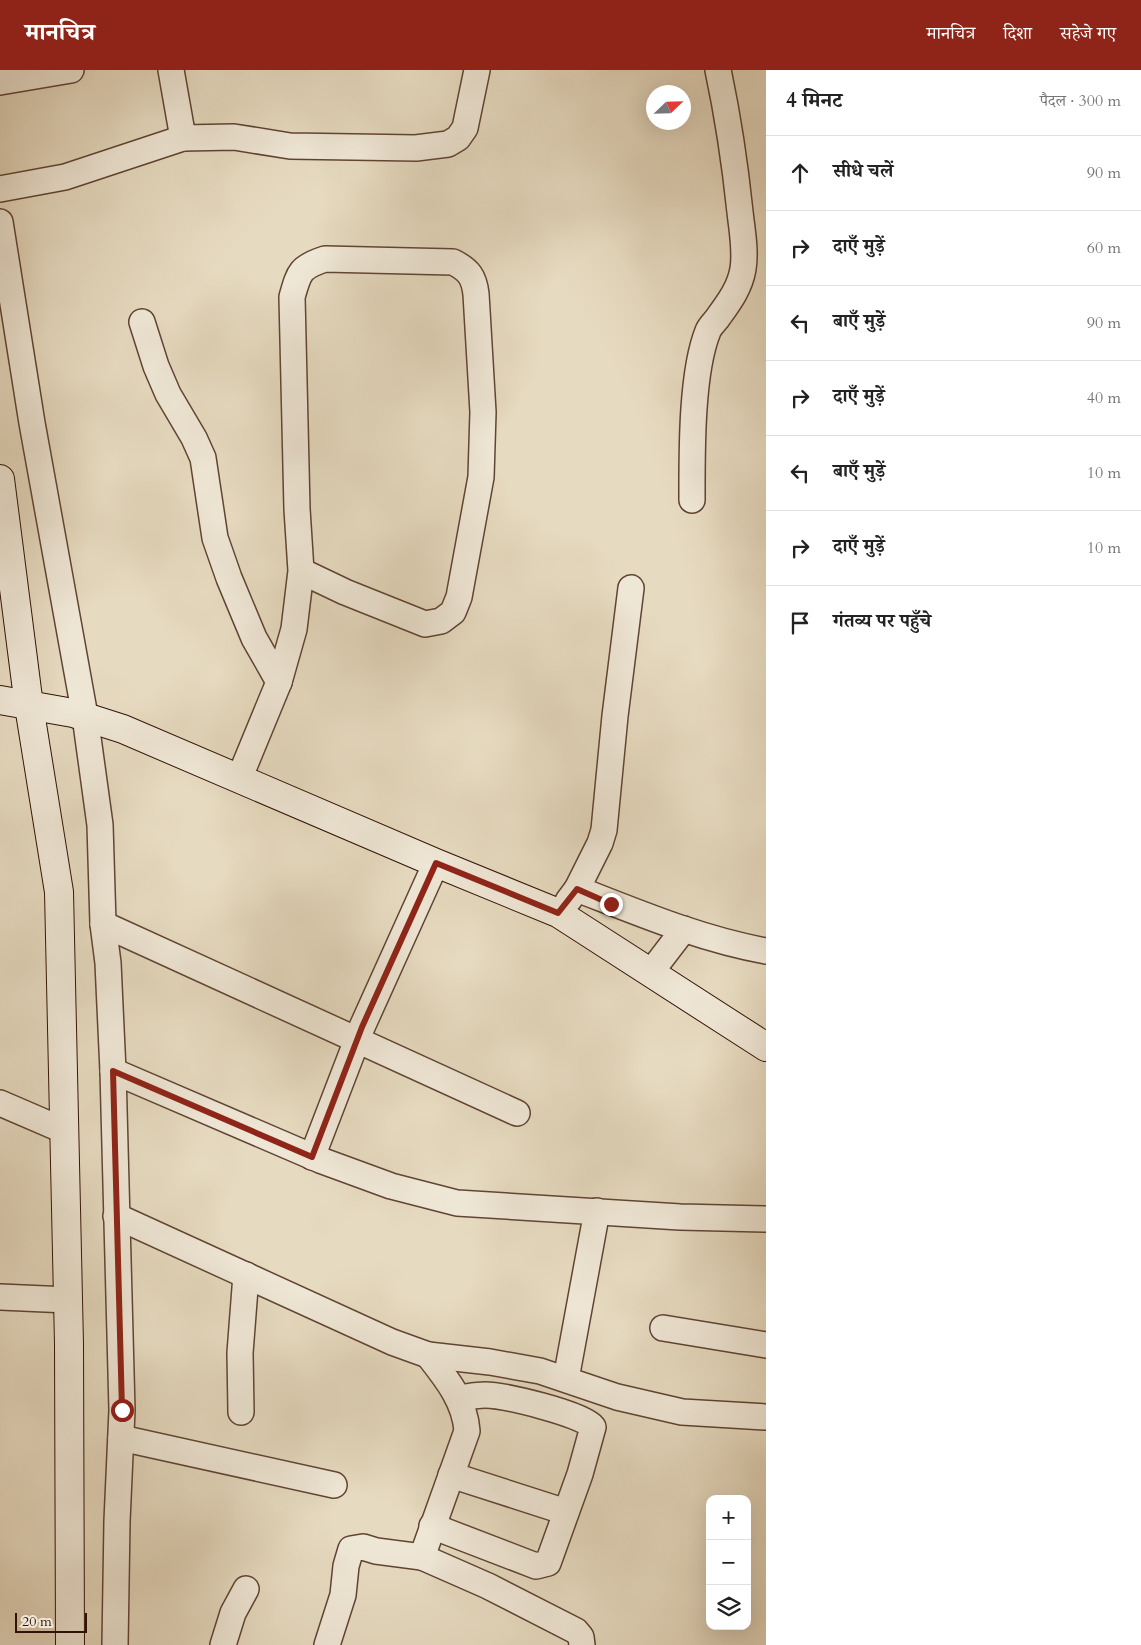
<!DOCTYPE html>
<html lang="hi">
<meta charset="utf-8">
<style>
:root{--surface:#fff;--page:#f6f6f6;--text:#222;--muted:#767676;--line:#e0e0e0;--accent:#8f2418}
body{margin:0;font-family:Cardo,"Noto Serif Devanagari",serif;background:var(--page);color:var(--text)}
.controls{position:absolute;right:15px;bottom:15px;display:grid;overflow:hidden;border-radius:10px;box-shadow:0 5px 20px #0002}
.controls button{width:45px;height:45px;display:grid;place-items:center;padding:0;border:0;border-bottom:1px solid var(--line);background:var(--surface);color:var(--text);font:25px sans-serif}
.compass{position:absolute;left:646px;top:15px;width:45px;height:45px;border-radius:50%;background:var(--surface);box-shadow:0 5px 20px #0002;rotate:67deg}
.scale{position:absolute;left:15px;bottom:12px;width:72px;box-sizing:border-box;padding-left:5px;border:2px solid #331205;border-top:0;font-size:14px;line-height:18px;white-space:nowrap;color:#331205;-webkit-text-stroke:4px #efe7d6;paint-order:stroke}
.stop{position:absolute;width:15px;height:15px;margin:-11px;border:4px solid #8f2418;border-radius:50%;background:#fff}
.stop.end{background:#8f2418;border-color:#fff;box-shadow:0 1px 5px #0008}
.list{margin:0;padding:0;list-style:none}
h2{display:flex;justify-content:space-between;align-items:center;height:65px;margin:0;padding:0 20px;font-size:21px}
h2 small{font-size:16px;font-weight:400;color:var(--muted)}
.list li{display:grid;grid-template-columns:32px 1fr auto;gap:15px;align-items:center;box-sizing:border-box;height:75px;padding:0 20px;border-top:1px solid var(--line)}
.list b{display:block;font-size:19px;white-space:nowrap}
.list em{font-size:16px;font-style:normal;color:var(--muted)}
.icon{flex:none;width:28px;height:28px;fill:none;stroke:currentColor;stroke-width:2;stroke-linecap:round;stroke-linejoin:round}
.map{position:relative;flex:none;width:766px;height:1575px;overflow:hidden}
header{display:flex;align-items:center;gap:30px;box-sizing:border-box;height:70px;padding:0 25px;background:var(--accent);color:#fff}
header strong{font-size:24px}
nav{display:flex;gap:28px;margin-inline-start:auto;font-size:18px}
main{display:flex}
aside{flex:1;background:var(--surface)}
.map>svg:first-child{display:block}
</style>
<header>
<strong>मानचित्र</strong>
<nav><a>मानचित्र</a><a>दिशा</a><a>सहेजे गए</a></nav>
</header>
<main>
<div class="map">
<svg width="766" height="1575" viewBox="0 0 766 1575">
<rect width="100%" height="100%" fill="#e6dac0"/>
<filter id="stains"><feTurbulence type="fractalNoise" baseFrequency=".004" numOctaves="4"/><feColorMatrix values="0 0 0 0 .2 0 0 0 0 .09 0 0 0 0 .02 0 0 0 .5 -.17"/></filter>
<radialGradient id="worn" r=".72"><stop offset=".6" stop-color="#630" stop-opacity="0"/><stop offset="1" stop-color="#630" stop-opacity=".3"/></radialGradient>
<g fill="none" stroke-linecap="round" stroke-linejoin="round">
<defs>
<g id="street">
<path d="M171,0l12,68 51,-1 56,9 126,2 32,-4 10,-6 7,-10 12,-58"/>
<path d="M0,12l71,-12"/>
<path d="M0,119l65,-12 118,-39"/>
<path d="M0,152l32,201 53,293 15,109 3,99 5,39 5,108 9,339 -5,111 -2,124"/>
<path d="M142,252l14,44 12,28 26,44 9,20 12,80 14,40 25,60 25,44"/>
<path d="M692,430c0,-46 -1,-127 16,-169 2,-5 8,-10 11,-15 11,-15 21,-29 24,-47 3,-18 -1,-39 -3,-57 -5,-48 -12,-95 -22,-142"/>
<path d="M239,709l40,-97 15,-53 7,-58 -4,-62 -5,-212c7,-25 8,-30 33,-38l128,3c16,8 21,15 23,32l7,118 -2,65 -22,120 -6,15 -12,9 -16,3 -80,-32 -44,-21"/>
<path d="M577,819l23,-46 4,-13 11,-114 16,-128"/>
<path d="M568,831l9,-12c62,24 123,50 189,62"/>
<path d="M103,854l414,189"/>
<path d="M651,902l33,-43"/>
<path d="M113,1001l207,89 71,26 66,17 223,14 86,2"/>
<path d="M0,1033l65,28"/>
<path d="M312,1087l50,-130 74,-164"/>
<path d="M116,1146l276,126 36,13 62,7 50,9 77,26 65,15 84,5"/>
<path d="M0,1227l68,3"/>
<path d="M663,1258l103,17"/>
<path d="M428,1285c18,23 37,46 39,76l-45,126 66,29 88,45 5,6 1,8"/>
<path d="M566,1309l31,-168"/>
<path d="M241,1342l-1,-59 6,-78"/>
<path d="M121,1368l213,47"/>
<path d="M451,1405l115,37"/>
<path d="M432,1456l104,40 12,-3 32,-89 13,-47c-10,-13 -89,-32 -108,-32 -9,0 -18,2 -27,3"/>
<path d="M223,1575l10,-32 13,-24"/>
<path d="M327,1575l16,-50 3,-29 5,-17 12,-2 13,4 46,6"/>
</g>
<g id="secondary">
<path d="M0,409l29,227 30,186 10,452 1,301"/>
<path d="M0,630l73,13 50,16 313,134 122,50 208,134"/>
</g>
</defs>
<use href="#street" stroke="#604434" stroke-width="28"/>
<use href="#secondary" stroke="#331205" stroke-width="30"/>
<use href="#street" stroke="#efe7d6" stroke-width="25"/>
<use href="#secondary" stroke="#efe7d6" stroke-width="28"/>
</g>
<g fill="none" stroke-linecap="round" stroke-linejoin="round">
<path stroke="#8f2418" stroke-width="6" d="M122,1340l-9,-339 199,86 50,-130 74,-164 122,50 19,-24 34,15"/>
</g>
<rect width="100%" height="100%" filter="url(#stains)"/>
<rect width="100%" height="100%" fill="url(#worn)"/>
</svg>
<div class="controls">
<button>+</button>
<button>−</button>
<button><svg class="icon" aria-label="layers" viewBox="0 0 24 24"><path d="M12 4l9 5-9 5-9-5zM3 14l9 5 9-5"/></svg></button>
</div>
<svg class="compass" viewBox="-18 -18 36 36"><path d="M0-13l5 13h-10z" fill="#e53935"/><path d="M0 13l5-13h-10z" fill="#767676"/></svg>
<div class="scale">20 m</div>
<div class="stop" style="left:122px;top:1340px"></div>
<div class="stop end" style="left:611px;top:834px"></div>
</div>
<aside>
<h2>4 मिनट<small>पैदल · 300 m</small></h2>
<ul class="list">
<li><svg class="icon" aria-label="ahead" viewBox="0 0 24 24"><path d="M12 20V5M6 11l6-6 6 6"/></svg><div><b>सीधे चलें</b></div><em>90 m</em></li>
<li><svg class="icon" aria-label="right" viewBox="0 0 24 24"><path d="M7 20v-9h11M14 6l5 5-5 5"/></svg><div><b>दाएँ मुड़ें</b></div><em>60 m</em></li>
<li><svg class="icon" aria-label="left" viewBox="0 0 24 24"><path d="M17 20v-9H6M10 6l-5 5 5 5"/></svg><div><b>बाएँ मुड़ें</b></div><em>90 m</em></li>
<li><svg class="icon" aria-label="right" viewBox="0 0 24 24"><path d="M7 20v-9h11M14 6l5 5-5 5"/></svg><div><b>दाएँ मुड़ें</b></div><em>40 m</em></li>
<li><svg class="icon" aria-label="left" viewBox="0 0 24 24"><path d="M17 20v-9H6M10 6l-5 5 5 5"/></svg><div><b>बाएँ मुड़ें</b></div><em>10 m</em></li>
<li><svg class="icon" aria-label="right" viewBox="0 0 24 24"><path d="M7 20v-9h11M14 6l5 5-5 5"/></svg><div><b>दाएँ मुड़ें</b></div><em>10 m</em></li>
<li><svg class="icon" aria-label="arrive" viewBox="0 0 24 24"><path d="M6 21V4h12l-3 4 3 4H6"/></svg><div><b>गंतव्य पर पहुँचे</b></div></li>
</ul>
</aside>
</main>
